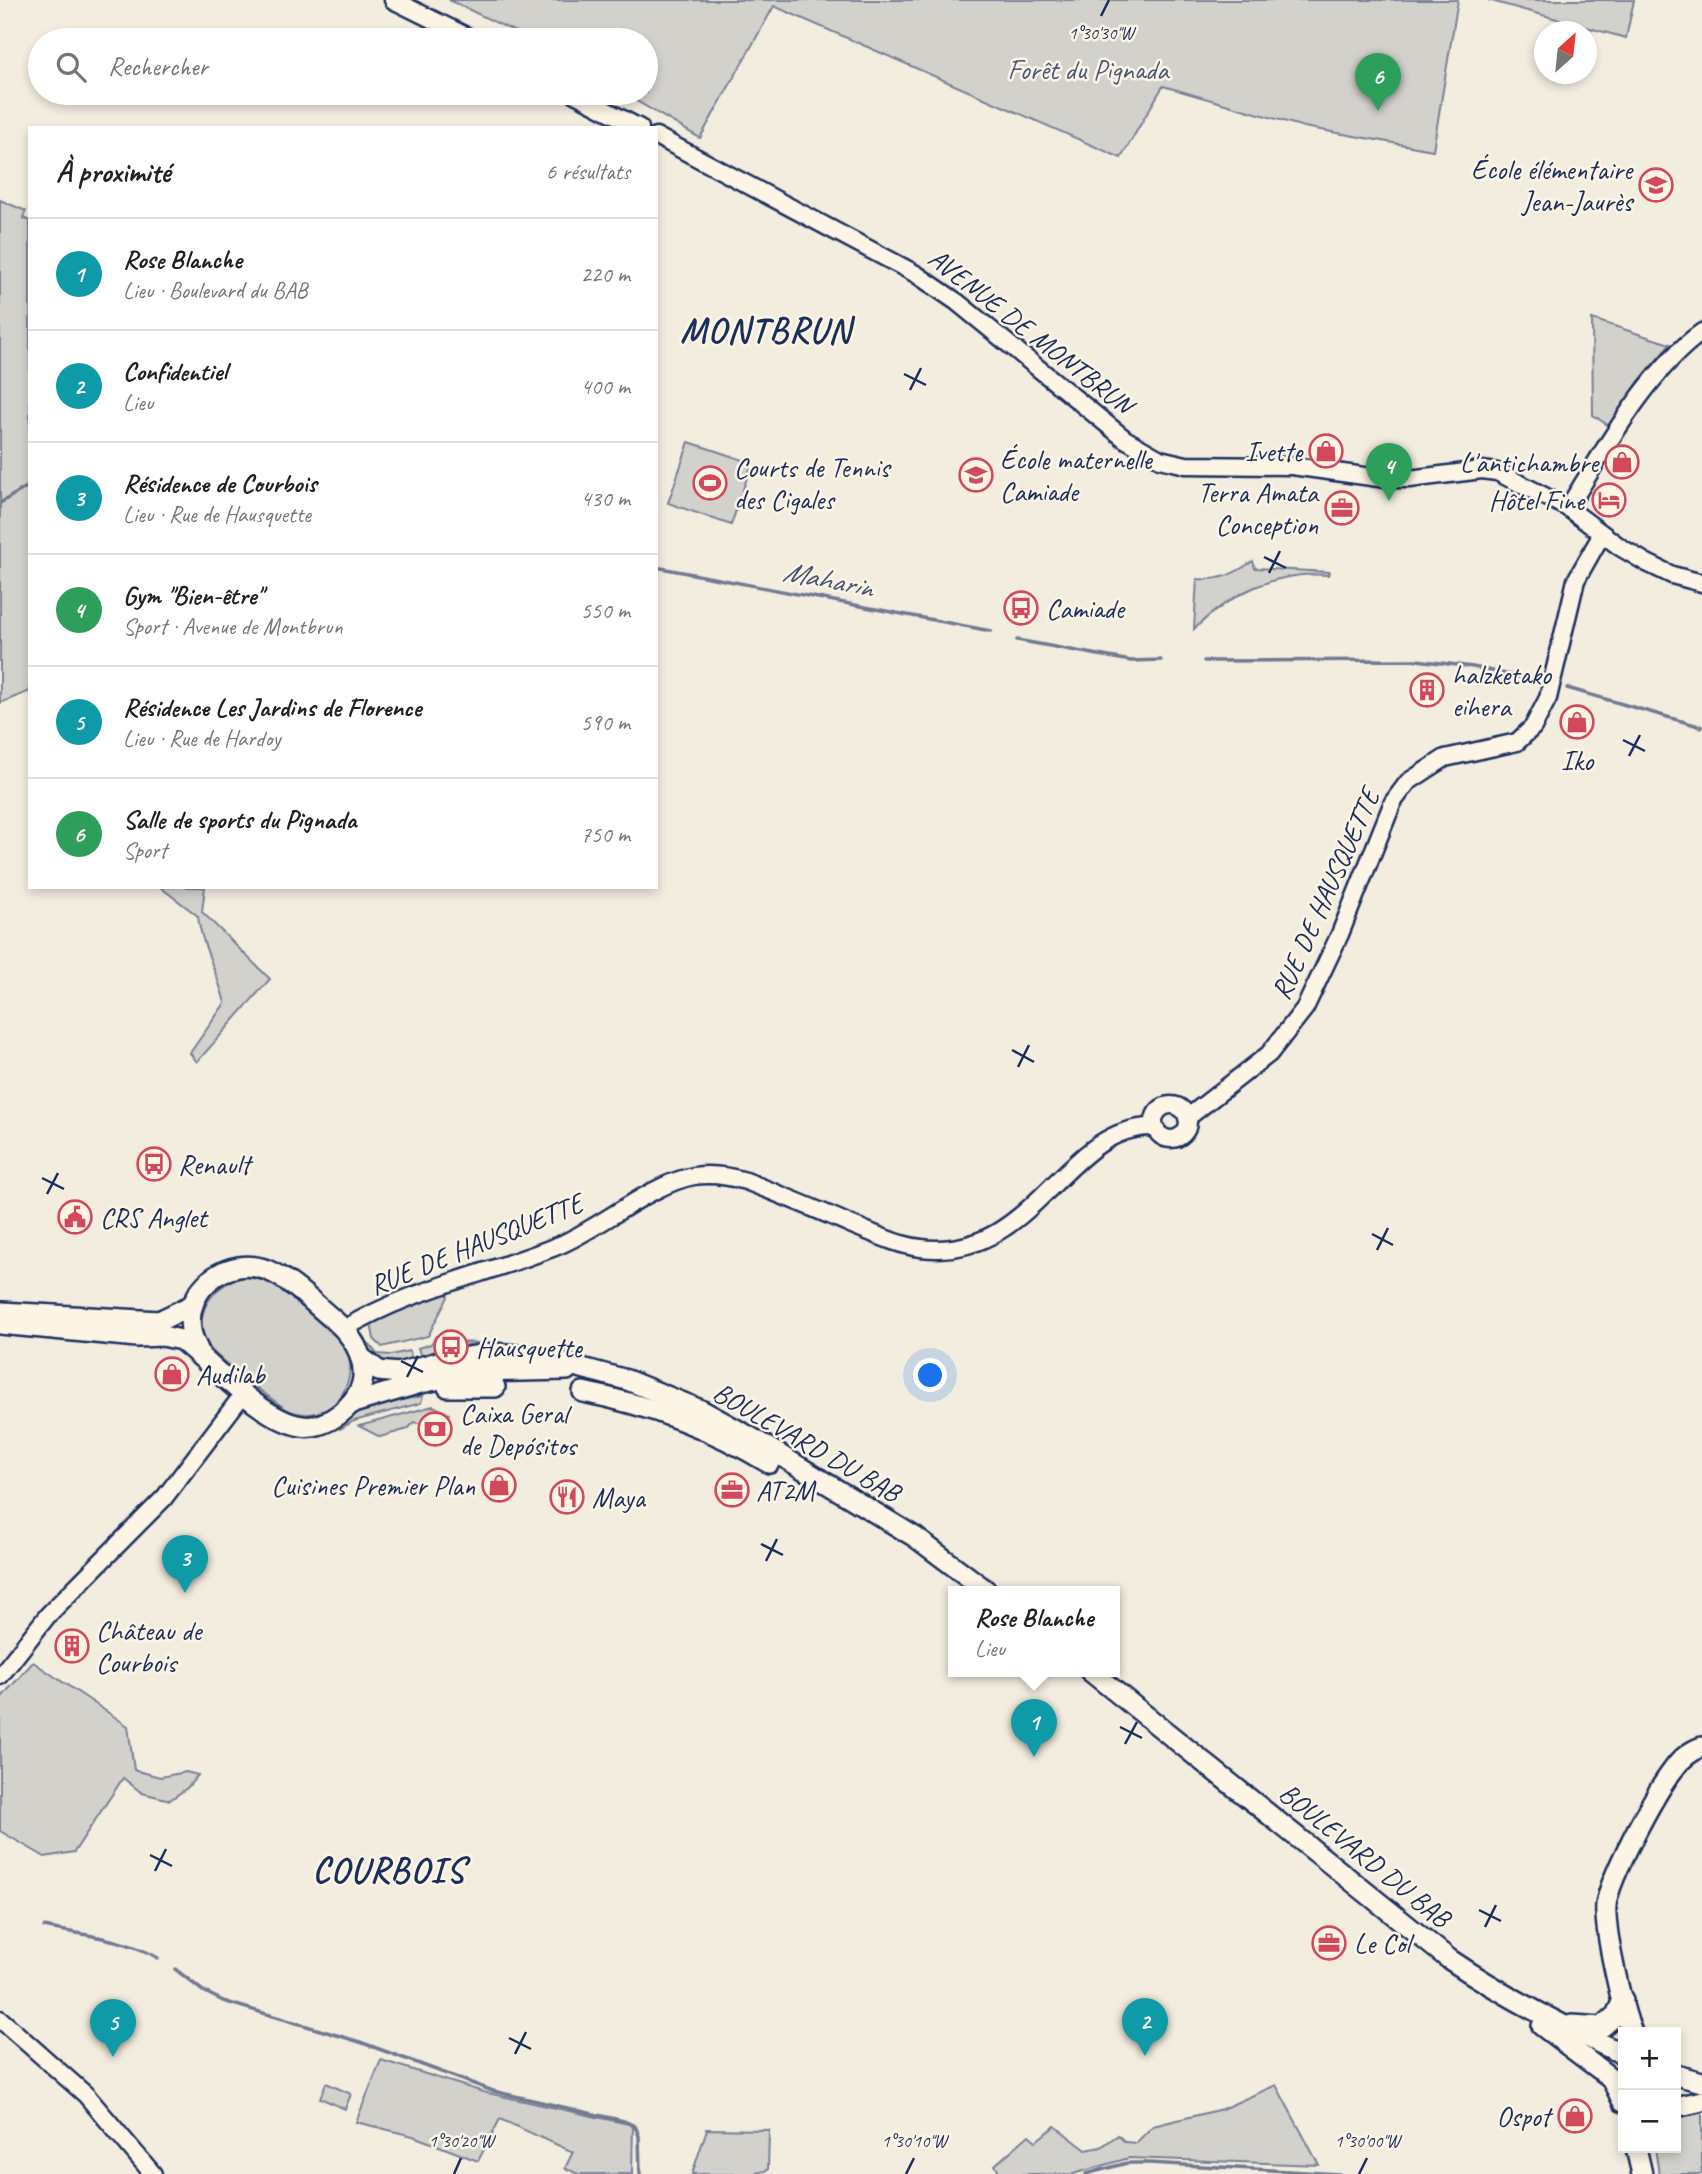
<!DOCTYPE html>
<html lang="fr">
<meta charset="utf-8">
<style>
:root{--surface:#fff;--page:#f2f2f2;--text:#222;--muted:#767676;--line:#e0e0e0;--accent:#d1495b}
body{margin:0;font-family:Caveat,sans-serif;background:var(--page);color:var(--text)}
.controls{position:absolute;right:21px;bottom:21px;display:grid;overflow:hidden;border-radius:0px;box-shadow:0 4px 10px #0003}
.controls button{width:63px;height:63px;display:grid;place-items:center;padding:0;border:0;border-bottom:2px solid var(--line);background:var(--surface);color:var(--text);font:35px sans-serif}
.compass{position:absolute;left:1534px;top:21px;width:63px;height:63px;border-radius:50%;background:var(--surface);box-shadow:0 4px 10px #0003;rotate:27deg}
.you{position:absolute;left:931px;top:1376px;width:24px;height:24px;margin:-18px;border:5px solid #fff;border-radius:50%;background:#1a73e8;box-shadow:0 0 0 10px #1a73e833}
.badge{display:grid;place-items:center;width:46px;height:46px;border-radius:50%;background:var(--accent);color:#fff;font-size:23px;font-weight:700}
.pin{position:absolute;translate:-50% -58px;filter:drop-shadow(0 2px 4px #0008)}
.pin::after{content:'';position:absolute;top:37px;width:24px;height:21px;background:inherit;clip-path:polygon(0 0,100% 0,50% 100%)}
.popup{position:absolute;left:948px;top:1586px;width:172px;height:91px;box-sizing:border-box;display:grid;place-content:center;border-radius:0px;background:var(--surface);filter:drop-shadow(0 2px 5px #0005);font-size:23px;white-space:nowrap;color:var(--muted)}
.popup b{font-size:26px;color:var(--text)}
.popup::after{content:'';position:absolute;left:50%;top:100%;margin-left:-14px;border:14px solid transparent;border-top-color:var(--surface)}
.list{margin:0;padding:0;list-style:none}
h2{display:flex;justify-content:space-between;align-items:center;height:91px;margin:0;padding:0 28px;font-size:30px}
h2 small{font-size:23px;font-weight:400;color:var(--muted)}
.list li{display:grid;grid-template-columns:46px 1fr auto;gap:21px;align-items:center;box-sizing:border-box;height:112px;padding:0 28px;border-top:2px solid var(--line)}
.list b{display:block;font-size:26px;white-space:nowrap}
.list p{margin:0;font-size:23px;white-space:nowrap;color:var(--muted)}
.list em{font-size:23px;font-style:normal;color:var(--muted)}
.icon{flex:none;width:38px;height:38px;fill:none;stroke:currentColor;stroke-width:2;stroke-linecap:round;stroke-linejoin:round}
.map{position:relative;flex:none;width:1702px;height:2174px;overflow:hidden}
.search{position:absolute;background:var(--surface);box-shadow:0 4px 10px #0003;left:28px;top:28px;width:630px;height:77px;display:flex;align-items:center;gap:18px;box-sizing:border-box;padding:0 24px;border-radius:38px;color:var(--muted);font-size:26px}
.panel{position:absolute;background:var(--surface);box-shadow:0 4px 10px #0003;left:28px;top:126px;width:630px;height:763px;border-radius:0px}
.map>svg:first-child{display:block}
</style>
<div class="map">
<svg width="1702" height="2174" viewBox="0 0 1702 2174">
<rect width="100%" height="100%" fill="#f3ede0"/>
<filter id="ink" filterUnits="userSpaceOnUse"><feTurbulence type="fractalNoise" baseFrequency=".0143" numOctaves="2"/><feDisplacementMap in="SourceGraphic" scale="14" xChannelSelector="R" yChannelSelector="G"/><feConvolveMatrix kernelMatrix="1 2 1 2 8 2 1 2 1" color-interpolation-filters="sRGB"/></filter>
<g filter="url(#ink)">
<g fill="#d3d1cc" stroke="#778095" stroke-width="2">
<path d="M449,0h1009l-25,150 -129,-23 -141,-41 -42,72 -347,-152 -74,132 -77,-45h23v-53h-114z"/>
<path d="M1488,0h146l-8,38z"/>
<path d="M0,200l26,11 -3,7 7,3v470l-30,12z"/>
<path d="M1592,319l78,25 -31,37 -30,45 -16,-11z"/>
<path d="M689,442l63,21 -21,62 -63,-22z"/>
<path d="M1253,561l2,7 74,4 -1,3c-54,-4 -96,18 -134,54l3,-50c23,2 37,-5 56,-18z"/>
<path d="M160,887h45l-3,25 68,67 -73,83 -7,-9 35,-50c-7,-30 -24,-58 -27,-87z"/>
<path d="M244,1277c9,1 18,2 26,6 19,11 67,48 76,67 7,13 4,28 -2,41 -5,11 -16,20 -28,22 -8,2 -18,1 -26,-2 -10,-4 -74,-54 -80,-63 -22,-31 3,-65 34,-71z"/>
<path d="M446,1291l2,6 -20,39 -46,11 -8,-8 -3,-16z"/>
<path d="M363,1336l14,18 14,1 18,-4 3,9 -10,4h-25l-14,-19z"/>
<path d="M436,1336l15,5 40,3 -49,2v6l-21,5 -3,-9 13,-4z"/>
<path d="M423,1396l-2,7 -67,18 -14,8 -4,-4 29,-19z"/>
<path d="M433,1406l16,8 -1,2 -26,8 -8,-2 -6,7 -28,8 -21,-11z"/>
<path d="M33,1662l95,64 6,44 26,7 26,-5 12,3 -11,13 -17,12 -28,-7 -19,-15 -49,74 -29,5 -45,-26v-132z"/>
<path d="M381,2060l102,32 150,33 -1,49h-54l-13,-6 8,-16 -73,-33 -22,42 -65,-25 -57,-14z"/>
<path d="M326,2083l25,11 -6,15 -25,-11z"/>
<path d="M1276,2085l43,80 -190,-7 -56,16h-72l-6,-9 34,-30 7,6 19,-15 31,24 15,-3 17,-12 7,7 11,1 17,-17 69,-17z"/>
<path d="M1702,2110v64h-43l-4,-26h21v-33z"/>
<path d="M707,2129l62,1 -1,40 -15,4h-61z"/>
</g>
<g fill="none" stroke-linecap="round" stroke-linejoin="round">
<g stroke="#707a91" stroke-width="3.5">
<path d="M0,503l30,-18"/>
<path d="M656,567l335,64"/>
<path d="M1017,640l114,21 30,-1"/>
<path d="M1204,661l213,-1 56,7 65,14"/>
<path d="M1567,688l135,39"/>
<path d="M44,1927c39,8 80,11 114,31"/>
<path d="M175,1969l28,22 20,10 137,41 133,49 131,30 11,5 4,10 1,38"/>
<path d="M1086,2174l41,-11h22l190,11"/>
</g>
<defs>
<g id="tertiary">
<path d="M393,0l81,40"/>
<path d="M573,93l67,35"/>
<path d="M656,136l260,138 41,28 168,137 35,20 26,6 106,1 94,13h23l73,-9 15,2 71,36 52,39 27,16 25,12 30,8"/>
<path d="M1568,508c35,-56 80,-138 134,-176"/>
<circle cx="1171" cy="1122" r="17"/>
<path d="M1187,1118l82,-64 36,-46 35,-74 53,-132 15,-20 37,-24 72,-16 16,-15 15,-29 28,-118 26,-46"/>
<path d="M344,1329c67,-41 146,-55 218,-85 40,-18 91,-61 132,-68 18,-3 35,0 52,5 35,14 70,28 104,43 23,9 46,21 71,24 114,14 142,-123 233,-121"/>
<path d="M0,1676l48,-61 116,-117 80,-105"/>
<path d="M0,2019l86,76 67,79"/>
</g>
<g id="primary">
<path d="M2,1312l157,9 33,-16"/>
<path d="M0,1324l137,13 26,-1 18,4c32,25 82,81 121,86 25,4 59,-23 61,-49 2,-21 -12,-43 -28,-56 -21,-17 -42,-40 -68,-51 -39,-15 -83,18 -76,60 1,9 7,18 9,25"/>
<path d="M360,1357l19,14 19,2 40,-11 56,-9 47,4 86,23 74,30 51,28 163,99 72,54"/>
<path d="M448,1387h47"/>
<path d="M583,1392c66,13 128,36 186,71"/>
<path d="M350,1404l71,-21 54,-11 92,-2"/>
<path d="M1090,1671l359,288c56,38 113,67 174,95"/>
<path d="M1572,2025l30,2 14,-12 7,-15"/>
<path d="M1542,2026l69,52 12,24"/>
<path d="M1632,2032c-10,-23 -28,-102 -26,-127 3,-27 49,-112 67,-135 7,-10 17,-19 29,-23"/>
<path d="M1676,2075l26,7"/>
<path d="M1676,2107l26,-6"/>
<path d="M1636,2148l6,26"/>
</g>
</defs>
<use href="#tertiary" stroke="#1b2f5e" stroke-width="21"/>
<use href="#primary" stroke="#1b2f5e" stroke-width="24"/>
<use href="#tertiary" stroke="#fcf5e5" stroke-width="16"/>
<use href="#primary" stroke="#fcf5e5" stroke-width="19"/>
</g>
</g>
<path fill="none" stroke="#1b2f5e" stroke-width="2.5" d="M1101,16l8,-16M904,374l22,11M910,390l11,-22M1264,557l22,11M1269,573l11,-22M1623,740l22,11M1629,756l11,-21M1012,1050l22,12M1018,1067l11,-22M42,1178l22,11M47,1194l11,-21M1372,1234l21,11M1377,1250l11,-22M401,1361l22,11M407,1377l11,-21M761,1544l22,11M766,1561l11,-22M1120,1727l22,11M1125,1744l12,-22M150,1855l22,11M155,1871l11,-22M1479,1910l22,11M1485,1927l11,-22M509,2038l22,11M515,2054l11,-22M454,2174l7,-16M906,2174l8,-16M1359,2174l8,-16"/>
<defs>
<symbol id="school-ring" viewBox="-11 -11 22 22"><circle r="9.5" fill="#fcf5e5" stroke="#d1495b" stroke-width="1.5"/><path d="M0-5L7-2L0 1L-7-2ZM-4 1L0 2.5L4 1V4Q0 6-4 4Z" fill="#d1495b"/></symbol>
<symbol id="shop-ring" viewBox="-11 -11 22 22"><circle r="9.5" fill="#fcf5e5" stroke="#d1495b" stroke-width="1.5"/><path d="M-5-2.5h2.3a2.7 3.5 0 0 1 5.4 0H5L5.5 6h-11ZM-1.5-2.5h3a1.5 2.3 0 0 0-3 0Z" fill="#d1495b"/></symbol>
<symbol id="stadium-ring" viewBox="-11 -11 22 22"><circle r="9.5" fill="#fcf5e5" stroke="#d1495b" stroke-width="1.5"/><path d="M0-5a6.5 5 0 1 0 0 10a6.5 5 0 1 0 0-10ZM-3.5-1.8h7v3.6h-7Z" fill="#d1495b"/></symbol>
<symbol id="hotel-ring" viewBox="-11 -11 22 22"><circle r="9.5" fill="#fcf5e5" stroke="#d1495b" stroke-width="1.5"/><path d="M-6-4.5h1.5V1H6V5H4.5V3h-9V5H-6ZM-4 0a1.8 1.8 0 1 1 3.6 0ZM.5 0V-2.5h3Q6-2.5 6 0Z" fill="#d1495b"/></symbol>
<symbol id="office-ring" viewBox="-11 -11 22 22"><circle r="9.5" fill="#fcf5e5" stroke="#d1495b" stroke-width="1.5"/><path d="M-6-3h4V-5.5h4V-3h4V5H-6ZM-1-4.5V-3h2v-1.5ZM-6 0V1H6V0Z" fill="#d1495b"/></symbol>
<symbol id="bus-ring" viewBox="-11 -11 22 22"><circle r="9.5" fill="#fcf5e5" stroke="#d1495b" stroke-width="1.5"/><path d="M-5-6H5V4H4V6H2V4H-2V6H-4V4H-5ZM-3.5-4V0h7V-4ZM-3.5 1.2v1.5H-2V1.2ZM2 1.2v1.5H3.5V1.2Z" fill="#d1495b"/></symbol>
<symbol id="building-ring" viewBox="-11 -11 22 22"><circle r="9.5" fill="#fcf5e5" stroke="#d1495b" stroke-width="1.5"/><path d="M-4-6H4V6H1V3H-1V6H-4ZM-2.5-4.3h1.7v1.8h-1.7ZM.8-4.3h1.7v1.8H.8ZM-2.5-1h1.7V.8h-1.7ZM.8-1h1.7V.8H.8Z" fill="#d1495b"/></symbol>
<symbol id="civic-ring" viewBox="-11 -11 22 22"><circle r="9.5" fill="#fcf5e5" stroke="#d1495b" stroke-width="1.5"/><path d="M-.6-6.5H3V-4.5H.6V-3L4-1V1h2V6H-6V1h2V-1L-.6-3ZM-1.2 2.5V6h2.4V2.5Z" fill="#d1495b"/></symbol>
<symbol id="bank-ring" viewBox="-11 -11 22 22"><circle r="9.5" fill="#fcf5e5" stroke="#d1495b" stroke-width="1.5"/><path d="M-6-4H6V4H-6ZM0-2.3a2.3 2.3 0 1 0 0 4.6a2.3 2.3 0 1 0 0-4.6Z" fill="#d1495b"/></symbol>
<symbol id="restaurant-ring" viewBox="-11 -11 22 22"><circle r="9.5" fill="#fcf5e5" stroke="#d1495b" stroke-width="1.5"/><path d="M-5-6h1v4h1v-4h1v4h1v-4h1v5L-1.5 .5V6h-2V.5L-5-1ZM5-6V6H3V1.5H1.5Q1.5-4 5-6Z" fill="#d1495b"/></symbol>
</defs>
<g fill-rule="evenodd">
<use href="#school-ring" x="1637" y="166" width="38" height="38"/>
<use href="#shop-ring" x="1307" y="432" width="38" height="38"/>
<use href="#shop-ring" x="1603" y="443" width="38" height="38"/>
<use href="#school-ring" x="957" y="456" width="38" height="38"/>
<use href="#stadium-ring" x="691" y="464" width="38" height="38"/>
<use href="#hotel-ring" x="1590" y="481" width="38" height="38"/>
<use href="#office-ring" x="1323" y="489" width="38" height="38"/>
<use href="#bus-ring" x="1002" y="589" width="38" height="38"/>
<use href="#building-ring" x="1408" y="671" width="38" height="38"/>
<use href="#shop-ring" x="1558" y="703" width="38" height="38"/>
<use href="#bus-ring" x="135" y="1145" width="38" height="38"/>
<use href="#civic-ring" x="56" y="1198" width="38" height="38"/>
<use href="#bus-ring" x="432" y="1328" width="38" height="38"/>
<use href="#shop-ring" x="153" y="1355" width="38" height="38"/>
<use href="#bank-ring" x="416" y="1410" width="38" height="38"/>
<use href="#shop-ring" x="480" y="1466" width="38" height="38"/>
<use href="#office-ring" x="713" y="1471" width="38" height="38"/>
<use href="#restaurant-ring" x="548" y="1478" width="38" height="38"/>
<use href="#building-ring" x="53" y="1627" width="38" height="38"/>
<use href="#office-ring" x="1310" y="1924" width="38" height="38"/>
<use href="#shop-ring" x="1556" y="2097" width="38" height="38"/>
</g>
<g text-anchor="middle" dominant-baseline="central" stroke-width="5" stroke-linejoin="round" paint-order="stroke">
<g font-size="28" fill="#49587a" stroke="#fcf5e5">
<text x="1088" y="69">Forêt du Pignada</text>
</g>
<g font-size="28" fill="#1b2f5e" stroke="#fcf5e5" text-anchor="start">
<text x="1632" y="169" text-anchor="end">École élémentaire<tspan x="1632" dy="32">Jean-Jaurès</tspan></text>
<text x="1302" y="451" text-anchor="end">Ivette</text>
<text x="1000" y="459">École maternelle<tspan x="1000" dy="32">Camiade</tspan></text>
<text x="1598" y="462" text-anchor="end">L'antichambre</text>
<text x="734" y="467">Courts de Tennis<tspan x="734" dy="32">des Cigales</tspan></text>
<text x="1318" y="492" text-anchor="end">Terra Amata<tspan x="1318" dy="32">Conception</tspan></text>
<text x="1584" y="500" text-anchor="end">Hôtel Fine</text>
<text x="1046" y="608">Camiade</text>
<text x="1452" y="674">halzketako<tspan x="1452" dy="32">eihera</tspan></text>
<text x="1577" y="760" text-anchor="middle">Iko</text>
<text x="178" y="1164">Renault</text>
<text x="100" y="1217">CRS Anglet</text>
<text x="476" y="1347">Hausquette</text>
<text x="196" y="1374">Audilab</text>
<text x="460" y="1413">Caixa Geral<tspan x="460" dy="32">de Depósitos</tspan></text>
<text x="475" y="1485" text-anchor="end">Cuisines Premier Plan</text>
<text x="756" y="1490">AT2M</text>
<text x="592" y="1497">Maya</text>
<text x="96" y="1630">Château de<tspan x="96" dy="32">Courbois</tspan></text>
<text x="1354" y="1943">Le Col</text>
<text x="1550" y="2116" text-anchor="end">Ospot</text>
</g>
<g font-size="28" fill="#1b2f5e" stroke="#fcf5e5">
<text transform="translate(1031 331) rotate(38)">AVENUE DE MONTBRUN</text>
<text transform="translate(1325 894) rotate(-66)">RUE DE HAUSQUETTE</text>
<text transform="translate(476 1244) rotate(-22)">RUE DE HAUSQUETTE</text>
<text transform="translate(807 1442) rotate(30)">BOULEVARD DU BAB</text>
<text transform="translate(1365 1855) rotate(39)">BOULEVARD DU BAB</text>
</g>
<g font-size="30" font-style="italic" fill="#465478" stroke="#fcf5e5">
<text transform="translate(828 579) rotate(11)">Maharin</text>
</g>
<g font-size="35" font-weight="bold" letter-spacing="2" fill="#1b2f5e" stroke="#fcf5e5">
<text x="766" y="330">MONTBRUN</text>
<text x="389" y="1870">COURBOIS</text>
</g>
</g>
<g font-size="18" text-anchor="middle" fill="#1b2f5e" stroke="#fcf5e5" stroke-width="5" stroke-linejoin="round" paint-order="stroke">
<text x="1101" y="39">1°30'30"W</text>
<text x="461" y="2147">1°30'20"W</text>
<text x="914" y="2147">1°30'10"W</text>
<text x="1367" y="2147">1°30'00"W</text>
</g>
</svg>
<div class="controls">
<button>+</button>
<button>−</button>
</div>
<svg class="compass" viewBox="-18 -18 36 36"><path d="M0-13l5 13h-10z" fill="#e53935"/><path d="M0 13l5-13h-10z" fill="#767676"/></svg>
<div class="you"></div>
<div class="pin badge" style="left:1034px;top:1757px;background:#0f9aa8">1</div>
<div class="popup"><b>Rose Blanche</b>Lieu</div>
<div class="pin badge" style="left:1145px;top:2056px;background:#0f9aa8">2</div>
<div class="pin badge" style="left:185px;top:1593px;background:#0f9aa8">3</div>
<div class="pin badge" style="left:1389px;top:501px;background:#2e9e5b">4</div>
<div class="pin badge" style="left:113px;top:2057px;background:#0f9aa8">5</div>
<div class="pin badge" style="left:1378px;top:111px;background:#2e9e5b">6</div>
<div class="search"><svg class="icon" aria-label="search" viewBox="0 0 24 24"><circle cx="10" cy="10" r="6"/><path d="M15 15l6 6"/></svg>Rechercher</div>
<section class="panel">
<h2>À proximité<small>6 résultats</small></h2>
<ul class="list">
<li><span class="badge" style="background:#0f9aa8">1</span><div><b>Rose Blanche</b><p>Lieu · Boulevard du BAB</p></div><em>220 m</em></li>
<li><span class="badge" style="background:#0f9aa8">2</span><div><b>Confidentiel</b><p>Lieu</p></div><em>400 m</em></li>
<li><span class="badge" style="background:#0f9aa8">3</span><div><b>Résidence de Courbois</b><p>Lieu · Rue de Hausquette</p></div><em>430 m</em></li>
<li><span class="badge" style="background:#2e9e5b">4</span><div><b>Gym &quot;Bien-être&quot;</b><p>Sport · Avenue de Montbrun</p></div><em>550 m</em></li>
<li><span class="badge" style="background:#0f9aa8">5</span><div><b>Résidence Les Jardins de Florence</b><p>Lieu · Rue de Hardoy</p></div><em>590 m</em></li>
<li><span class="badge" style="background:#2e9e5b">6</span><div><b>Salle de sports du Pignada</b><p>Sport</p></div><em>750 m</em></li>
</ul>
</section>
</div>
